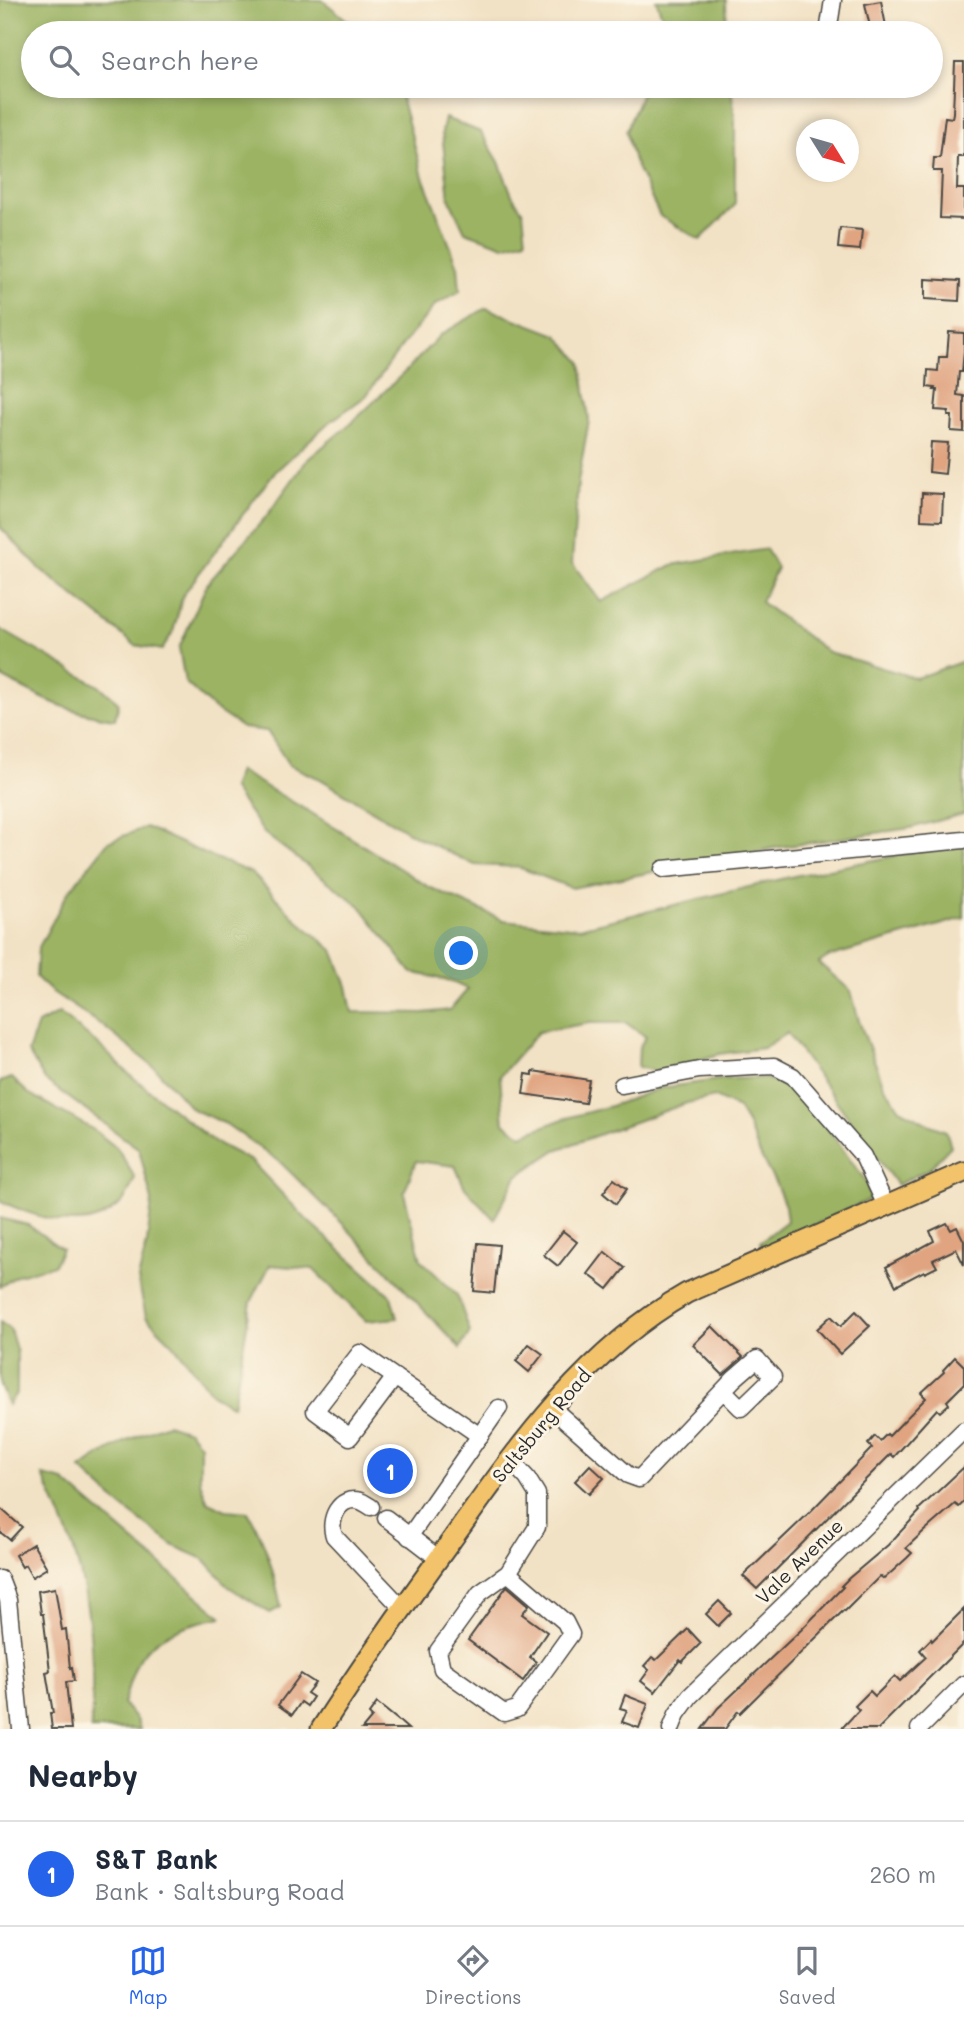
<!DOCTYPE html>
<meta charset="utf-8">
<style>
:root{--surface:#fff;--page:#f6f6f7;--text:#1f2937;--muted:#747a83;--line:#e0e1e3;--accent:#2563eb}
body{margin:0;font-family:Mali,sans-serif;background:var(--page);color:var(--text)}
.compass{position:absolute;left:796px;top:119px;width:63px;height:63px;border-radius:50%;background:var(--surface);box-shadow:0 4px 10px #0003;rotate:127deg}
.you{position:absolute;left:462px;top:954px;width:24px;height:24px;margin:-18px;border:5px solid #fff;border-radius:50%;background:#1a73e8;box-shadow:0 0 0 10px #1a73e833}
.badge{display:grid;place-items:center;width:46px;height:46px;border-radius:50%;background:var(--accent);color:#fff;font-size:23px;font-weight:700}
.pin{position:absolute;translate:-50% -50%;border:4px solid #fff;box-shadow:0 2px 7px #0006}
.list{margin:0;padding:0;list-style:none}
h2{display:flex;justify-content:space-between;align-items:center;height:91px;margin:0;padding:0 28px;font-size:30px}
h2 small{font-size:23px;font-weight:400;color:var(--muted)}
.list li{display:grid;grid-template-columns:46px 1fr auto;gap:21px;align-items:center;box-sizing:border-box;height:105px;padding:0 28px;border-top:2px solid var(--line)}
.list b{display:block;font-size:26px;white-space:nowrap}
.list p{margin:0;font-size:23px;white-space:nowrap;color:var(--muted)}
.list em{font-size:23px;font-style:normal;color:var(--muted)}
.icon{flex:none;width:38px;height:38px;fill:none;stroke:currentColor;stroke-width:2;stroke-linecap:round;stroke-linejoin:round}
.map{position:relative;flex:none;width:964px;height:1729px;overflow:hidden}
.search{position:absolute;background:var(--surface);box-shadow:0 4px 10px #0003;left:21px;right:21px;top:21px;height:77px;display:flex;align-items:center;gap:18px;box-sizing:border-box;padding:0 24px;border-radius:38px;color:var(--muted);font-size:26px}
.sheet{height:196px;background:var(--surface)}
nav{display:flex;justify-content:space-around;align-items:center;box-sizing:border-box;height:98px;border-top:2px solid var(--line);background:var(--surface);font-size:19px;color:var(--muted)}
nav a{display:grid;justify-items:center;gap:4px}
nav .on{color:var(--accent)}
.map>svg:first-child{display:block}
</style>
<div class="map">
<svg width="964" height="1729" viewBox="0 0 964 1729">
<rect width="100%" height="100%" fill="#fcf5e5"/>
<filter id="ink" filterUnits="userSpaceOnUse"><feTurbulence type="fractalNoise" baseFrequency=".0143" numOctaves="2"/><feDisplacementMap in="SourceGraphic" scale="14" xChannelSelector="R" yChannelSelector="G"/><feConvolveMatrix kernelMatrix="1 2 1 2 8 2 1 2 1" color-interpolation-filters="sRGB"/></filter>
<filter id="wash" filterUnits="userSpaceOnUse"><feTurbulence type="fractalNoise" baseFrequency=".00686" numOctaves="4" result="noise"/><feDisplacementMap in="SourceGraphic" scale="28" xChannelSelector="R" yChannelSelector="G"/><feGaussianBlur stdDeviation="1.57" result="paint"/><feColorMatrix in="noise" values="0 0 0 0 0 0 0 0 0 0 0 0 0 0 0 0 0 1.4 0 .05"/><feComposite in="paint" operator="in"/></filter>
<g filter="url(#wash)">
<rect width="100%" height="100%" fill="#f2e2c5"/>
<g fill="#9bb364" stroke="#636f48" stroke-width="2">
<path d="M0,0h322l41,33h-330v53h365l25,91 35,89 2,25 -25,14 -31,38 -38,53 -39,28 -54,50 -90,121 -10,37 -11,18 -27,-5 -96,-77 -39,-41z"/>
<path d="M656,0h70l1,33h-67l3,-15z"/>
<path d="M645,86h86l4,35v84l-35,35 -40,-24 -26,-55 -8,-30z"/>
<path d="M445,118l36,14 18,30 13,33 11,17 3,28 -22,6 -39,-14 -16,-34 -7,-66z"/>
<path d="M486,308l71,27 24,27 8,58 -11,62 -6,81 29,39 71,-37 94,-16 11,19 -16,34 67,50 88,26 48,-17v153l-54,14 -136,20 -202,40 -54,-21 -43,-2 -60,-29 -93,-56 -33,-15 -22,-34 -24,-3 -30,-20 -28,-26 -6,-34 28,-64 58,-66 42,-58 51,-43 52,-50 30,-32z"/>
<path d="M0,629l102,59 17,15 -4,16c-46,-6 -75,-21 -115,-43z"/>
<path d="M239,771l71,41 119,75 74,33 76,8 215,-52 170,-34v76l-136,39 -9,6 32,28 8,30 25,65 16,23 28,15 18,7 5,15 -22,23 -32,16 -110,-152 -24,15 -44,6 -61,18 -20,-5 1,-20 7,-10 -20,-14h-37l-51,9 -38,44 4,47 18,12 41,-16 48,-13 50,-18 63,-9 40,-1 37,14 64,88 6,19 -108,50 -3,-7 27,-21 -2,-15 -9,-22 -15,-27 -14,-34 -9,-15 -23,-11 -28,6 -131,47 -39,26 -23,43 -29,-31 -10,-22 -39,-5 -12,32 17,67 36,35 13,37 -10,16 -120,-127 -61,-60 -53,-37 -34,-15 -36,-40 -53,-43 -52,-35 -15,-14 2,-28 29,-55 41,-52 38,-15 57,26 49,20 46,48 35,29 14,36 5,26 71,1 27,-3 18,-21 -21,-9 -36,-8 -51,-66 -96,-73 -32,-45z"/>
<path d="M59,1013l41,33 30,29 83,66 38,20 56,59 84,76 6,22 -31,3 -53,-52 -43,-4 -19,37 -18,104 -20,-11 -40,-51 -27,-27 -8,-38 9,-36 5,-42 -13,-52 -94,-69 -17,-28 10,-28z"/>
<path d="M12,1078l16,15 66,37 24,19 17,29c-4,7 -7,18 -13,24 -34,36 -83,16 -122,-1v-119z"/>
<path d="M0,1218l28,7 34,24 -8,16 -36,10 -18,12z"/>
<path d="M0,1322l10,7 7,24v39l-9,13 -8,-20z"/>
<path d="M167,1424l22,7 11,14v37l8,20 18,8 22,2c18,30 26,61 33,95l-11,6 -41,-26 -25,-28 -30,-13 -53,-40 -40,-37c26,-21 55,-33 86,-45z"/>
<path d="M43,1476l21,5 158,136c-29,5 -64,15 -82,41 -8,12 -12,32 -17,46l14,17 3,8h-49c3,-52 2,-106 -11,-157 -8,-33 -23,-65 -37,-96z"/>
</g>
<g id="blocks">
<g fill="#e0a481">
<path d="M881,1l5,25 -16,1 -5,-23z"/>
<path d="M955,62h9v95h-6l-1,32h7v30l-24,-1 2,-47h-9l1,-13h6l5,-41 7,1 1,-5z"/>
<path d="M840,228l22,2 -2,20 -22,-2z"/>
<path d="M925,279l35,2 -1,20 -34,-2z"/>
<path d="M949,332l15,1v18l-2,21h-3l-2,23 7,1v36l-13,-1 1,-15h-4l1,-5 -14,-1 2,-20h-3l1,-2 -8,-1 1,-17 10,1 1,-14h8z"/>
<path d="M931,442l17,1 -3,31 -16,-2z"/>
<path d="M922,493l21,1 -1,27 -21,-1z"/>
<path d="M533,1071l56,9 -4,23 -62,-9 3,-20 7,1z"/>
<path d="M614,1179l13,10 -11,15 -13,-11z"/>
<path d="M947,1223l4,7 6,-3 7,14v24l-8,-16 -23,11 4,7 -12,6 -1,-2 -28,15 -10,-19 48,-26 -4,-10z"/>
<path d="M563,1231l14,11 -19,24 -14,-11z"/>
<path d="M478,1243l21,2 -5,48 -20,-2z"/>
<path d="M605,1252l20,16 -17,21 -20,-15z"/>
<path d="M856,1311l14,15 -30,28 -23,-25 14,-13 10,10z"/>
<path d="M712,1326l31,31 -20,18 -30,-30z"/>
<path d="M529,1344l14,10 -14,18 -13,-11z"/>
<path d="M955,1357l9,9v18l-17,17 2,3 -9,8 -3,-3 -43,48 -3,-3 -134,135 -14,-13 66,-63 63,-65 -4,-4 7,-8 5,5 7,-7 2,2 37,-38 -5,-5 23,-21 -1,-2z"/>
<path d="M590,1465l14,13 -15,16 -14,-13z"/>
<path d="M964,1467v35l-5,5 -4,-3 -32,28 -17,16 6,5 -5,5 -23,21 -4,-3 -35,35 -1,-1 -104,103 -2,-2 -13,18h-23l16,-21 83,-78 42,-43 -2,-1 8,-8 39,-33 32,-34 -1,-2z"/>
<path d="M0,1508l22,19 -12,13 -10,-8z"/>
<path d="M33,1544l14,24 -15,9 -7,-12 -3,2 -7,-12z"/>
<path d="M507,1586l22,19 -7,9 25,18 -17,25 6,5 -13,19 -55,-41z"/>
<path d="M55,1588l7,42 4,-1 4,39 2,-1 2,14 -8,1 5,47h-19l-2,-16h3l-7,-41 4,-1 -7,-57h-2l-3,-23z"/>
<path d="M719,1601l12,12 -13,13 -12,-12z"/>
<path d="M964,1609v34l-86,86h-37l18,-19 -4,-4 15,-15 5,5 20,-20 5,5 26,-24 -6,-7 11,-11 1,2z"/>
<path d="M688,1629l13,14 -19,19 -2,-2 -25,32 -14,-11 8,-11 -5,-4 8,-9 4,3z"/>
<path d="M301,1674l14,9 -8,10 6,4 -6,9 -6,-4 -9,13 -14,-10z"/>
<path d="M625,1695l23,9 -9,24 -17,-6 5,-12 -7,-2z"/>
<path d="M377,1703l22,18 9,8h-46l10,-12 -3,-3z"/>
</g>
</g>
</g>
<g filter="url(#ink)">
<use href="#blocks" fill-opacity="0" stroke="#494642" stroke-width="2"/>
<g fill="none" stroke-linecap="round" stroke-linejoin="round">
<defs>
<g id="minor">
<path d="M829,26l4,-26"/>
<path d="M663,869l301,-29"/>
<path d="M622,1085l77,-15 75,-4 19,10 70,80 23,50"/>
<path d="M395,1377l-45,60 -35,-26 45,-58 120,83"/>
<path d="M552,1408l76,67 11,4 95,-100 23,-20 16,18 -32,31 -17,-17"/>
<path d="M371,1507c-4,-2 -7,-5 -11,-6 -21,-6 -32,19 -26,35l69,73"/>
<path d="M386,1518l52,40"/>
<path d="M409,1537l90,-129"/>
<path d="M508,1573l57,49 6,12 -54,75 -13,4 -62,-44 -4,-18 42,-58 28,-20 29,-46v-33l-10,-16 -16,-17"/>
<path d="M0,1579l8,21 13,129"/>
<path d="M671,1729l6,-15 13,-18 274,-266"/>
<path d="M919,1729l45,-45"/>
</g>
<path id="major" d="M321,1729c41,-64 85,-126 130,-188 67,-94 134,-190 236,-248l277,-121"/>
</defs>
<use href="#minor" stroke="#494642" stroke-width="19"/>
<use href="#major" stroke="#494642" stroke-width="23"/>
<use href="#minor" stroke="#fff" stroke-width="16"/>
<use href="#major" stroke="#f2c36a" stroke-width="19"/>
</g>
</g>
<g text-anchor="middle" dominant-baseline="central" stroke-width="6" stroke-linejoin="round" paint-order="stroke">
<g font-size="19" fill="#2b2b2b" stroke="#fcf5e5">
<text transform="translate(541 1425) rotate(-50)">Saltsburg Road</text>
<text transform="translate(799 1561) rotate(-44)">Vale Avenue</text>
</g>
</g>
</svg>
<svg class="compass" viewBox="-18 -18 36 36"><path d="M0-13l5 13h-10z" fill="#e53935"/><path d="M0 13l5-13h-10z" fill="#747a83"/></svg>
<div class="you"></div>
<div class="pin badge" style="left:390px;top:1471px">1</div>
<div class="search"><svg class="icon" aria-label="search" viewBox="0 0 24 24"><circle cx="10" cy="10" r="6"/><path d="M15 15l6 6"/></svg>Search here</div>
</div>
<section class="sheet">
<h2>Nearby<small></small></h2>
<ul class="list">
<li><span class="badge">1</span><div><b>S&amp;T Bank</b><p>Bank · Saltsburg Road</p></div><em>260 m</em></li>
</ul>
</section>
<nav>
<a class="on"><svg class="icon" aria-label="map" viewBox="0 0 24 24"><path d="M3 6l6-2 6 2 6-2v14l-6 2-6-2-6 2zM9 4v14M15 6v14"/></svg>Map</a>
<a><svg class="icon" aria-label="directions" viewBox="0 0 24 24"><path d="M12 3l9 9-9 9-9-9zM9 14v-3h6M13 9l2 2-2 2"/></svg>Directions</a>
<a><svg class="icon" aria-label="saved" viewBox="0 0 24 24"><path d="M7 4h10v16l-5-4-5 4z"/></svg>Saved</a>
</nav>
